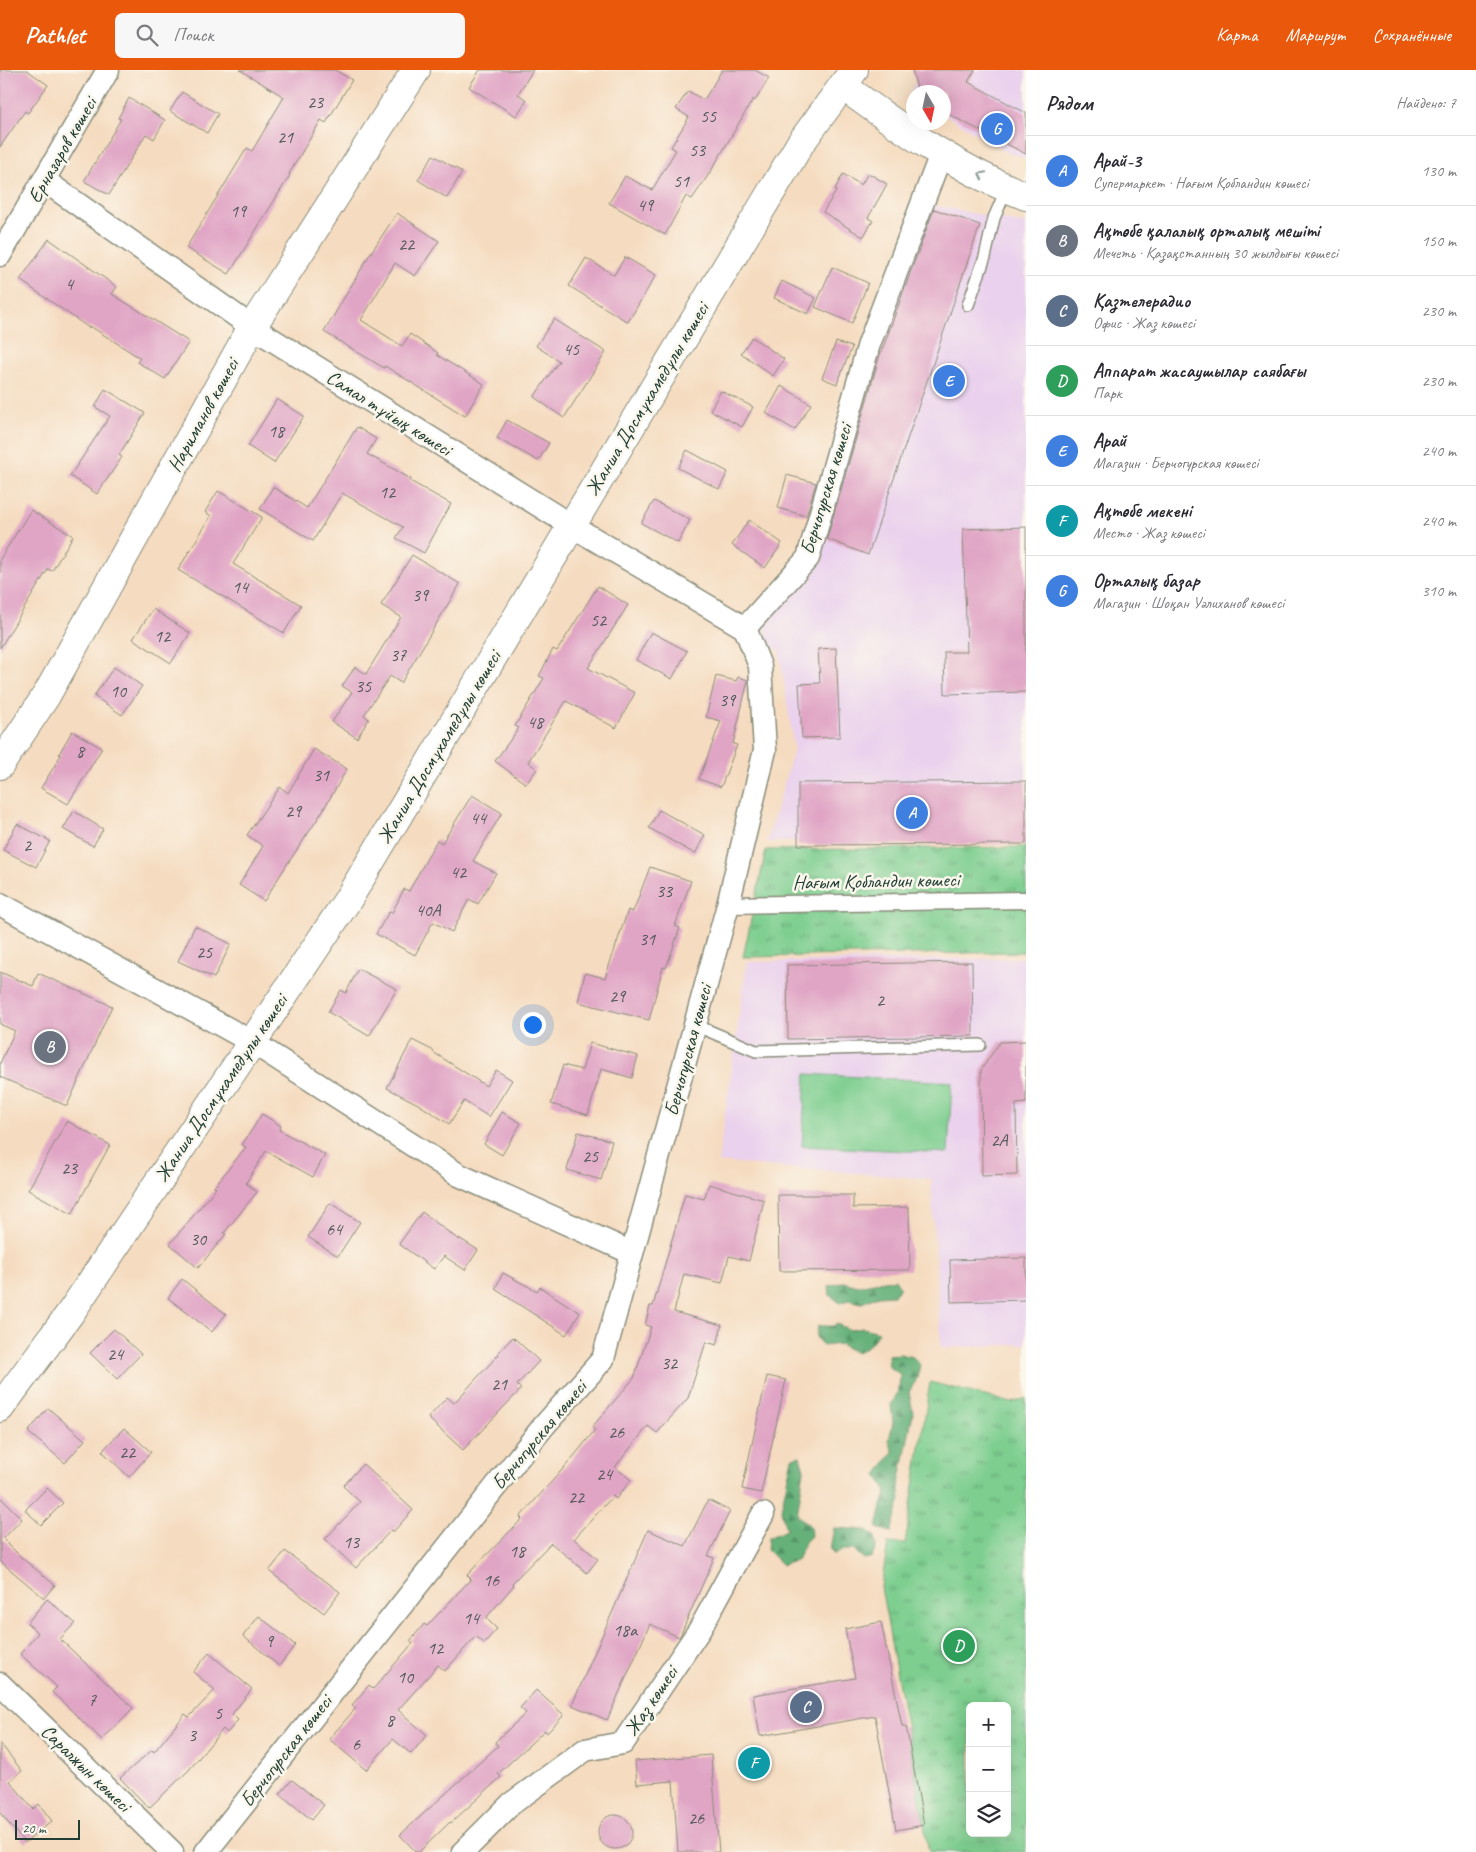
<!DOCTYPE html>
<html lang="ru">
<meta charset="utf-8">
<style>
:root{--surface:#fff;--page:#f7f7f7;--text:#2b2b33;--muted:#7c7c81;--line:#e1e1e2;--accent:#ea580c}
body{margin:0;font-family:Caveat,sans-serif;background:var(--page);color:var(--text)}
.controls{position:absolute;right:15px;bottom:15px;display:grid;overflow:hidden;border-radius:8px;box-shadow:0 5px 20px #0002}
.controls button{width:45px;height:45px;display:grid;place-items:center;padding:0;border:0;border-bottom:1px solid var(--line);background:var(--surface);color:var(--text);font:25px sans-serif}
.compass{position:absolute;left:906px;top:15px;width:45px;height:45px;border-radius:50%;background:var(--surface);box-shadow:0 5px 20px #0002;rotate:171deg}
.scale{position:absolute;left:15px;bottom:12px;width:65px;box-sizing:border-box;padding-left:5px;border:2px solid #1f3d34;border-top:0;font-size:14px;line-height:18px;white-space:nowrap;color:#1f3d34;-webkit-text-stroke:4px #fbf7ec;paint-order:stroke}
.you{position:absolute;left:532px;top:954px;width:18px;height:18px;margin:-12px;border:4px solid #fff;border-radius:50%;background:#1a73e8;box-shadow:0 0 0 8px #1a73e833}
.badge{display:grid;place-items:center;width:32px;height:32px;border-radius:50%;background:var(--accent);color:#fff;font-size:16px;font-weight:700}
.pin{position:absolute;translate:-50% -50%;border:2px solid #fff;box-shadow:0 1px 5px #0006}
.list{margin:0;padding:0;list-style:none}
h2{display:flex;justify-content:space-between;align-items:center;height:65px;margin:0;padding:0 20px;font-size:21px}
h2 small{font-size:16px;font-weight:400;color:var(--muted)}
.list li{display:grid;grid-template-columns:32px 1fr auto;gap:15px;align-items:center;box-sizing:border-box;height:70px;padding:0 20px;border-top:1px solid var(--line)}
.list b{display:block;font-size:19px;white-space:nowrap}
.list p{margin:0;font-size:16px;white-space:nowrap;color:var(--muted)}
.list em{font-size:16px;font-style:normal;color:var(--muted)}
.icon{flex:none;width:28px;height:28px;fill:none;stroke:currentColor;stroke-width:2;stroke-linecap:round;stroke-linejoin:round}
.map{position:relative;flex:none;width:1026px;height:1782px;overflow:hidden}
header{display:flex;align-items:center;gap:30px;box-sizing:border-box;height:70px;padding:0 25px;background:var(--accent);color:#fff}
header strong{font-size:24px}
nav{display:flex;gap:28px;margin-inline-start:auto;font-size:18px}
.search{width:350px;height:45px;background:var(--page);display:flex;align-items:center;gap:12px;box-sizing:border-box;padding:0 18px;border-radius:8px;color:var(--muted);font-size:19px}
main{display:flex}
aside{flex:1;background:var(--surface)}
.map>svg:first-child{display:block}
</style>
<header>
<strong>Pathlet</strong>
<div class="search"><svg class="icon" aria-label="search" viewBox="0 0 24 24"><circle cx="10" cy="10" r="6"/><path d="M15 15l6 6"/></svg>Поиск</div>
<nav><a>Карта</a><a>Маршрут</a><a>Сохранённые</a></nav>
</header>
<main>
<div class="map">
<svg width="1026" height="1782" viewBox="0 0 1026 1782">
<defs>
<pattern id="forest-firs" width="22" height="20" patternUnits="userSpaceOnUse" patternTransform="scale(1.25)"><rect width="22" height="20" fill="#66b17a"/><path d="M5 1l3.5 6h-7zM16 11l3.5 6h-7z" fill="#539165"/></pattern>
<pattern id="park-tufts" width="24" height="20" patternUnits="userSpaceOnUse" patternTransform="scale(1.25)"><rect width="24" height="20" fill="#7dce8f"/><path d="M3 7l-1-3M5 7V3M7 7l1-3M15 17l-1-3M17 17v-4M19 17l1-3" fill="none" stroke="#66a876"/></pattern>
</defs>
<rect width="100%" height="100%" fill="#fbf7ec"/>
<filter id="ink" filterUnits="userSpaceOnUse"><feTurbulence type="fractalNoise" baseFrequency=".02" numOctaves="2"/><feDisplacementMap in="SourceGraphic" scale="10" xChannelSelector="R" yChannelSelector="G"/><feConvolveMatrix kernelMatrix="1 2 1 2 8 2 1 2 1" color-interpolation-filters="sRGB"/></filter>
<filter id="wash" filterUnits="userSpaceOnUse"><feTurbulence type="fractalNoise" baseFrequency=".0096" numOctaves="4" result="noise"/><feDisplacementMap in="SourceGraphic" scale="20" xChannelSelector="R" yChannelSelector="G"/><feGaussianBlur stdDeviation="1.12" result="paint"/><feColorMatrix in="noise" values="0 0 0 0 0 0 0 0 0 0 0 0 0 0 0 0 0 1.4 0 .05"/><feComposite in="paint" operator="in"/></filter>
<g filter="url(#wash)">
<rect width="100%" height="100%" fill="#f5dbbf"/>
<g fill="#ead1ed">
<path d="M922,0h104v88l-18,-5 -64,-39v-22h-30l-1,3 -3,-2z"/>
<path d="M928,134l98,20v615l-259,3 27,-93 -15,-100 -13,-1 -1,-34 58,-54 -1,-23z"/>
<path d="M1026,888v386l-85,4 -10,-169 -213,-17 29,-200z"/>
</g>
<path fill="#7dce8f" stroke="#4e8662" d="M806,1004l146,8 -4,71 -146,-7z"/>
<g fill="url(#forest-firs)" stroke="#427757">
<path d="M895,1209l5,8 -6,8 -16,1 -16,7 -14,-3 -8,3 -10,-8 -1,-9 14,-4 15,4z"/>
<path d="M837,1254l13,6 13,-2 16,4 -9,12 -13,9 -17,-9 -17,2 -7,-9 2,-11h15z"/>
<path d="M900,1284l13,3 7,8 -3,13 -8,14 4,21 -14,71 2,15 -10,33 -14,-4 5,-23 5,-14 -10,-16 16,-23 -4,-12 4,-18 -2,-17 8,-15 1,-16 -11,-7 -1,-12z"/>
<path d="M800,1386l4,14 -7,45 13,11 1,10 -6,6 -8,18 -15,5 -15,-15 1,-12 18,-8 -5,-21 11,-51z"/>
<path d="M834,1458l32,2 9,6 1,11 -4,10 -8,2 -10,-9h-11l-9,5 -4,-6z"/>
</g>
<g fill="url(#park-tufts)" stroke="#4e8662" fill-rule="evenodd">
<path d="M1026,777v105l-283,5 23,-107z"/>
<path d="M930,1312l82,21 14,-5v454h-97l-48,-265 7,-44 17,1zM970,1636h37v127h-37z"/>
</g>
<g id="blocks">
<g fill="#e0a4c5">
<path d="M0,0h27l21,15 -20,28 -3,-2 -25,36z"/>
<path d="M240,0h95l17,10 -26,43 -5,-3 -32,54 1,1 -61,99 -43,-26 61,-100 5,3 32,-54z"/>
<path d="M480,0h53l-15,24 9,6 -11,16 -47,-29z"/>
<path d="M722,0h33l14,8 -14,23 -2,-2 -42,72 -19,28 -6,-3 -21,39 -56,-32 16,-27 27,14 24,-40 -5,-3 18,-30 -13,-8 12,-18 16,9z"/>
<path d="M912,0h63l-7,12 58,31v41l-82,-42v-20h-26z"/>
<path d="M182,22l36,22 -11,19 -37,-22z"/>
<path d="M129,28l36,22 -11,19 -8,-5 -37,61 -25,-14 37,-62 -3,-1z"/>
<path d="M433,85l29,17 -15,26 -29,-18z"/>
<path d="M868,103l19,11 -19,34 5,3 -10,16 -40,-25 14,-22 -2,-1 8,-15 18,11z"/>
<path d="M934,139l46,16 -112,330 -41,-16 52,-181z"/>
<path d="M397,143l42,28 -24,35 -20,-13 -34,57 41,26 8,-12 28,19 -1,2 47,29 -19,32 -80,-50 -1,2 -60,-36 46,-78z"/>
<path d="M49,169l68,48 -5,7 77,48 -24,37 -28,-17 3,-4 -50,-32 -1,2 -69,-48z"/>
<path d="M625,187l31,18 -28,47 -59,-36 17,-28 28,17z"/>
<path d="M832,197l36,16 -16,40 -37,-16z"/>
<path d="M782,211l34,17 -8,16 -34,-16z"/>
<path d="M554,249l52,33 -42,66 -30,-21 25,-36 -23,-15z"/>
<path d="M752,267l32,22 -11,17 -32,-23z"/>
<path d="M836,272l16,5 -15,37 -15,-6z"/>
<path d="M781,316l30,18 -16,26 -29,-17z"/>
<path d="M105,319l40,24 -26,42 3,2 -25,37 -27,-18 40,-60 -15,-9z"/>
<path d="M721,321l32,16 -11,20 -32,-17z"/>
<path d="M277,329l27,17 -30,47 -26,-17z"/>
<path d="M507,350l42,23 -11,18 -41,-23z"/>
<path d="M357,357l19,12 -9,15 44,25 -1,2 41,23 -27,49 -28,-15 7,-11 -61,-34 -29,48 -53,-32 13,-22 34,21z"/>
<path d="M687,380l41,22 -9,17 -41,-21z"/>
<path d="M787,405l29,8 -10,33 -28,-8z"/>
<path d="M218,421l44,26 -29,47 68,41 -17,28 -106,-63 33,-54 -6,-4z"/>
<path d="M654,431l36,19 -12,23 -37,-20z"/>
<path d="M31,440l42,26 -21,35 -4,-2 -48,79v-89z"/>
<path d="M749,450l33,23 -17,25 -33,-23z"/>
<path d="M1026,457v165l-81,2 -1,-42h23l-4,-123z"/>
<path d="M412,485l48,29 -59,99 -11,-7 -26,39 5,4 -12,19 -25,-16 20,-30 -10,-6 13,-19 11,7 35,-57 -20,-12z"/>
<path d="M598,516l30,19 -40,63 47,25 -19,35 -50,-27 -38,61 9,7 -11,15 -31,-23 24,-33 -4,-2 29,-48 -5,-2 14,-27 4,2z"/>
<path d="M153,539l37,24 -19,30 -38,-24z"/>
<path d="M651,562l36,19 -15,28 -36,-19z"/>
<path d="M836,578l4,89 -38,1 -3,-54 21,-1 -2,-34z"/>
<path d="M114,597l28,19 -20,29 -28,-19z"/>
<path d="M716,606l20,5 2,-4 10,3 -15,64 4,1 -16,42 -22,-8 22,-58 -15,-4z"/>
<path d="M72,661l30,17 -34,56 -27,-16 20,-33 -2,-1z"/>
<path d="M314,679l33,20 -28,48 -33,49 -22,35 -25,-16 24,-39 -16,-11 33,-48 8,6z"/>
<path d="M1026,711v63l-228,1v-62z"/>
<path d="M472,725l30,18 -29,48 23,12 -18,31 -9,-5 -17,33 -19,-10 -18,33 -39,-21 13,-22 3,1 12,-24 5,2 28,-51 5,3z"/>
<path d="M659,740l46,25 -10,19 -46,-26z"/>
<path d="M74,741l29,18 -10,17 -30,-17z"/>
<path d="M17,754l33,17 -14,26 -33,-17z"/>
<path d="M650,797l41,14 -16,45 5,2 -14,40 -3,-1 -14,53 -71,-18 7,-29 20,5 23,-68 5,2z"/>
<path d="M195,856l36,18 -17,34 -36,-17z"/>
<path d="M972,892l1,74 -185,3 -1,-74z"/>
<path d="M358,899l39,20 -28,47 -41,-24 13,-22 5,3z"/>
<path d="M0,902l33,14 5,-13 74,33 -45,100 -67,-29v-14l15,-32 -15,-7z"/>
<path d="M412,970l22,11 -1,1 53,34 10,-16 16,10 -23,37 -25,-16 -15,23 -31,-20 -31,-16z"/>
<path d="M1026,971v62l-10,1 1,71 -35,1 -1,-106 19,-28z"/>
<path d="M590,973l48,13 -6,22 -31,-9 -13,46 -37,-11 12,-39 19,5z"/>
<path d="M502,1042l19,11 -19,32 -18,-11z"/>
<path d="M262,1044l19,12 -2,4 46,25 -12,22 -47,-26 -20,32 11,9 -33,41 2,1 -28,34 -28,-24 46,-56 -2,-1 32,-40 -4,-2z"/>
<path d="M67,1051l43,24 -38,69 -44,-24z"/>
<path d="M578,1062l34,9 -11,39 -34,-10z"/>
<path d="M709,1114l55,16 -15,61 -20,-5 -7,27 -38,-9 -10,38 48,13 -5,20 -11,-3 -18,56 -31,35 -9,-7 -33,41 16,13 -15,19 -3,-3 -39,43 24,20 -11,14 -36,-30 -39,40 2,2 -28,33 11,11 -13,14 -8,-7 -31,35 -7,-6 -40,45 29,25 -16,19 -18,-15 -27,31 -37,-31 27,-31 -4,-3 17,-20 4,4 40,-46 -3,-2 14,-17 3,2 44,-47 -4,-4 55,-56 -2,-2 50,-56 25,-31 -3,-3 42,-49 17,-51 -6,-2 5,-19h3l32,-112 19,5z"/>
<path d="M778,1125h75v13l56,-1 1,63 -131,1z"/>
<path d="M330,1133l30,19 -22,34 -30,-19z"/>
<path d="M422,1142l37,28v-2l19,12 -13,20 -21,-14 -10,13 -35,-25z"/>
<path d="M1026,1188v42l-75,2 -1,-42z"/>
<path d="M503,1203l34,18 3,-4 40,26 -14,22 -71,-46z"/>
<path d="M182,1209l44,35 -14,18 -44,-34z"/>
<path d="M114,1259l27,25 -24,25 -27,-26z"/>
<path d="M513,1267l26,24 -22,24 4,4 -58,61 -35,-32 19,-21 7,6 45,-49 -1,-1z"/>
<path d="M767,1306l19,4 -25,113 -19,-4z"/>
<path d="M48,1338l37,32 -20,23 -37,-31z"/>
<path d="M124,1358l27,24 -22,25 -27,-26z"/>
<path d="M363,1394l50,46 -20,22 -2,-2 -35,38 -31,-29 35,-37 -17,-16z"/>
<path d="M47,1418l16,15 -22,22 -16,-15z"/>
<path d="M0,1427l22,22 -19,20 19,19 33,27 -11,13 -44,-37z"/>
<path d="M708,1430l22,11 -22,45 6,2 -34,78 -1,1 -29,-13 -43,96 -35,-15 76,-175 37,16z"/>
<path d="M285,1481l55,41 -16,21 -55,-42z"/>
<path d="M47,1529l28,24 -15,16 73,69 -31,32 -50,-48 5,-5 -37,-33 18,-21 -11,-10z"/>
<path d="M259,1546l36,29 -16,21 -36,-30z"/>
<path d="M881,1552l21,104h4l18,99 -28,5 -21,-114 -115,20 -7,-41 102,-17 -10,-49z"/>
<path d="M209,1583l43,36 -20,25 6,6 -11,13 -4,-4 -34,41 -40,38 -29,-30 32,-28 2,2 31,-38 4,3 26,-27 -22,-18z"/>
<path d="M536,1620l28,25 -17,18 -2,-3 -47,44 3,3 -50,46 -1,-1 -31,30h-3l-16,-17 98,-89 -3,-4 31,-29 -6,-5z"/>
<path d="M0,1673l22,28 -12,10 23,28 6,-5 13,17 -27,22 -25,-30z"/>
<path d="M711,1685l8,97h-41l-5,-71 -36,3 -2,-23z"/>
<path d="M292,1710l32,25 -12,15 -32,-26z"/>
<circle cx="615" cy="1762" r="17"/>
</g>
</g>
</g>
<g filter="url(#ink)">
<use href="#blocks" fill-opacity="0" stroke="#8a8c7a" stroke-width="1"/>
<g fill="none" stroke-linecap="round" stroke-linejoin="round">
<defs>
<g id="service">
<path d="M968,235l17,-48 9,-39 13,-30"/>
<path d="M695,955l61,26 224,-6"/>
</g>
<path id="pedestrian" d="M728,835l298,-5"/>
<g id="minor">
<path d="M45,111l207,146 320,199 173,102"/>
<path d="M0,185l108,-185"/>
<path d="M745,558l63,-70 61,-214 72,-190"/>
<path d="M0,834l252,138 207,133 173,78"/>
<path d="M0,1614l172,168"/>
<path d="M206,1782l336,-424 61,-69 125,-454 37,-155 -5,-84 -15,-38"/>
<path d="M463,1782l48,-48 74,-54 38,-7 77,-114 63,-115"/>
</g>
<g id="tertiary">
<path d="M843,16c57,42 116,84 183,110"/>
<path d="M0,695l46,-69 206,-369 164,-257"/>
<path d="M0,1338l71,-96 276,-411 453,-757 54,-74"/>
</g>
</defs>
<use href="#service" stroke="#8a8c7a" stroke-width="14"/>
<use href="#pedestrian" stroke="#8a8c7a" stroke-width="19"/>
<use href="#minor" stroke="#8a8c7a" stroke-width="25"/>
<use href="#tertiary" stroke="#8a8c7a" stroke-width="30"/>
<use href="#service" stroke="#fff" stroke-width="11"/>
<use href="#pedestrian" stroke="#fff" stroke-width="16"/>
<use href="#minor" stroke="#fff" stroke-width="22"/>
<use href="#tertiary" stroke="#fff" stroke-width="28"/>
</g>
<defs><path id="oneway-chevron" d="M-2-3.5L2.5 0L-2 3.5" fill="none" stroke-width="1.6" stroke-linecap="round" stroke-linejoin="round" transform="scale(1.25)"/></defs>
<use stroke="#8f9e9a" href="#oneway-chevron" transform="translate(982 105) rotate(-153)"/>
</g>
<g text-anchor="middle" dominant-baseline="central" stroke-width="5" stroke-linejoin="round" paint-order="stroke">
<g font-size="18" fill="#4f5758">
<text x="315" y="32">23</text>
<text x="708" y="46">55</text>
<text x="285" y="67">21</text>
<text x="697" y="80">53</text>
<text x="681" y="111">51</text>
<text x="645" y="135">49</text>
<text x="238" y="141">19</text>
<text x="406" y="174">22</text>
<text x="69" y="214">4</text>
<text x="571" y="279">45</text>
<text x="276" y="361">18</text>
<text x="387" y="422">12</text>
<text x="240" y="517">14</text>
<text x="420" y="525">39</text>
<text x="598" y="550">52</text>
<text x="162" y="566">12</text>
<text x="398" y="585">37</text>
<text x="363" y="616">35</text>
<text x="118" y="621">10</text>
<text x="727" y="630">39</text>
<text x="535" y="652">48</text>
<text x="80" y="681">8</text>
<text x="321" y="705">31</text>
<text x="293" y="741">29</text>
<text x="478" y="748">44</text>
<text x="27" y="775">2</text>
<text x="458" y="802">42</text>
<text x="664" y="821">33</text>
<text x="428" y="840">40А</text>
<text x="647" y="869">31</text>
<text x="204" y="882">25</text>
<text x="617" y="926">29</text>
<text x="880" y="930">2</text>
<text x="999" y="1070">2А</text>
<text x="590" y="1086">25</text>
<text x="69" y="1098">23</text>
<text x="334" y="1159">64</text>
<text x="198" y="1169">30</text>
<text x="115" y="1284">24</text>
<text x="669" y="1293">32</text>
<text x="499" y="1314">21</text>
<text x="616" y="1362">26</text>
<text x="127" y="1382">22</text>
<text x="604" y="1404">24</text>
<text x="576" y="1427">22</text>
<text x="351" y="1472">13</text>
<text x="517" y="1481">18</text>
<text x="491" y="1510">16</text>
<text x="471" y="1548">14</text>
<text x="625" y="1560">18а</text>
<text x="269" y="1571">9</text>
<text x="435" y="1578">12</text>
<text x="405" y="1607">10</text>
<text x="92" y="1630">7</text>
<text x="218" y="1643">5</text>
<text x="390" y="1650">8</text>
<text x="192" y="1665">3</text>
<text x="356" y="1674">6</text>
<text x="696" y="1748">26</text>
</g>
<g font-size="20" fill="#1f3d34" stroke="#fbf7ec">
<text transform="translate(62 80) rotate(-60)">Ерназаров көшесі</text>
<text transform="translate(647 329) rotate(-59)">Жанша Досмұхамедұлы көшесі</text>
<text transform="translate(389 343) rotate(32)">Самал тұйық көшесі</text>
<text transform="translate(203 345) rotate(-61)">Нариманов көшесі</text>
<text transform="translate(826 419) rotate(-73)">Берчогурская көшесі</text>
<text transform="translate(439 677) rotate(-59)">Жанша Досмұхамедұлы көшесі</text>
<text transform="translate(876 811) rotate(-1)">Нағым Қобландин көшесі</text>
<text transform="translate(688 980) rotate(-75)">Берчогурская көшесі</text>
<text transform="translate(221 1018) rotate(-56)">Жанша Досмұхамедұлы көшесі</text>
<text transform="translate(539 1365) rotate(-50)">Берчогурская көшесі</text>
<text transform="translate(651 1631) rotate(-56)">Жаз көшесі</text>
<text transform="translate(286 1681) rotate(-52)">Берчогурская көшесі</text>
<text transform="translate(86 1698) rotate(44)">Саралжын көшесі</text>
</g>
</g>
</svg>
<div class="controls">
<button>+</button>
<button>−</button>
<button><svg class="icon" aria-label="layers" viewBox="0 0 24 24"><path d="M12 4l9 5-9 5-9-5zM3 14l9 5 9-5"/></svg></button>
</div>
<svg class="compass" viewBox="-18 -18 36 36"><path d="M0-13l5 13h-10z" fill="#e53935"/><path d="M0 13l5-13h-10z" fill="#7c7c81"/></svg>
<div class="scale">20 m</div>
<div class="you"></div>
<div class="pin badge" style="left:912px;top:743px;background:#3f7fe0">A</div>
<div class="pin badge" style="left:50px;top:977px;background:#6b7280">B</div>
<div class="pin badge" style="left:806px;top:1637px;background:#5c6f8a">C</div>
<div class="pin badge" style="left:959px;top:1576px;background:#2e9e5b">D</div>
<div class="pin badge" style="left:949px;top:311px;background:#3f7fe0">E</div>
<div class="pin badge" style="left:754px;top:1693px;background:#0f9aa8">F</div>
<div class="pin badge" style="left:997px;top:59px;background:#3f7fe0">G</div>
</div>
<aside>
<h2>Рядом<small>Найдено: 7</small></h2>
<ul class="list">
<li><span class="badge" style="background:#3f7fe0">A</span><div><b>Арай-3</b><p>Супермаркет · Нағым Қобландин көшесі</p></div><em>130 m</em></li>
<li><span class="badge" style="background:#6b7280">B</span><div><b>Ақтөбе қалалық орталық мешіті</b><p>Мечеть · Қазақстанның 30 жылдығы көшесі</p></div><em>150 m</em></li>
<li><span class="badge" style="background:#5c6f8a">C</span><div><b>Қазтелерадио</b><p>Офис · Жаз көшесі</p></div><em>230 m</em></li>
<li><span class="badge" style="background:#2e9e5b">D</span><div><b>Аппарат жасаушылар саябағы</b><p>Парк</p></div><em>230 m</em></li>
<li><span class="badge" style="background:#3f7fe0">E</span><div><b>Арай</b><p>Магазин · Берчогурская көшесі</p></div><em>240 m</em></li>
<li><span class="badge" style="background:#0f9aa8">F</span><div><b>Ақтөбе мекені</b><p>Место · Жаз көшесі</p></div><em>240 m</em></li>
<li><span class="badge" style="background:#3f7fe0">G</span><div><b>Орталық базар</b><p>Магазин · Шоқан Уәлиханов көшесі</p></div><em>310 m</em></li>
</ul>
</aside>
</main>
